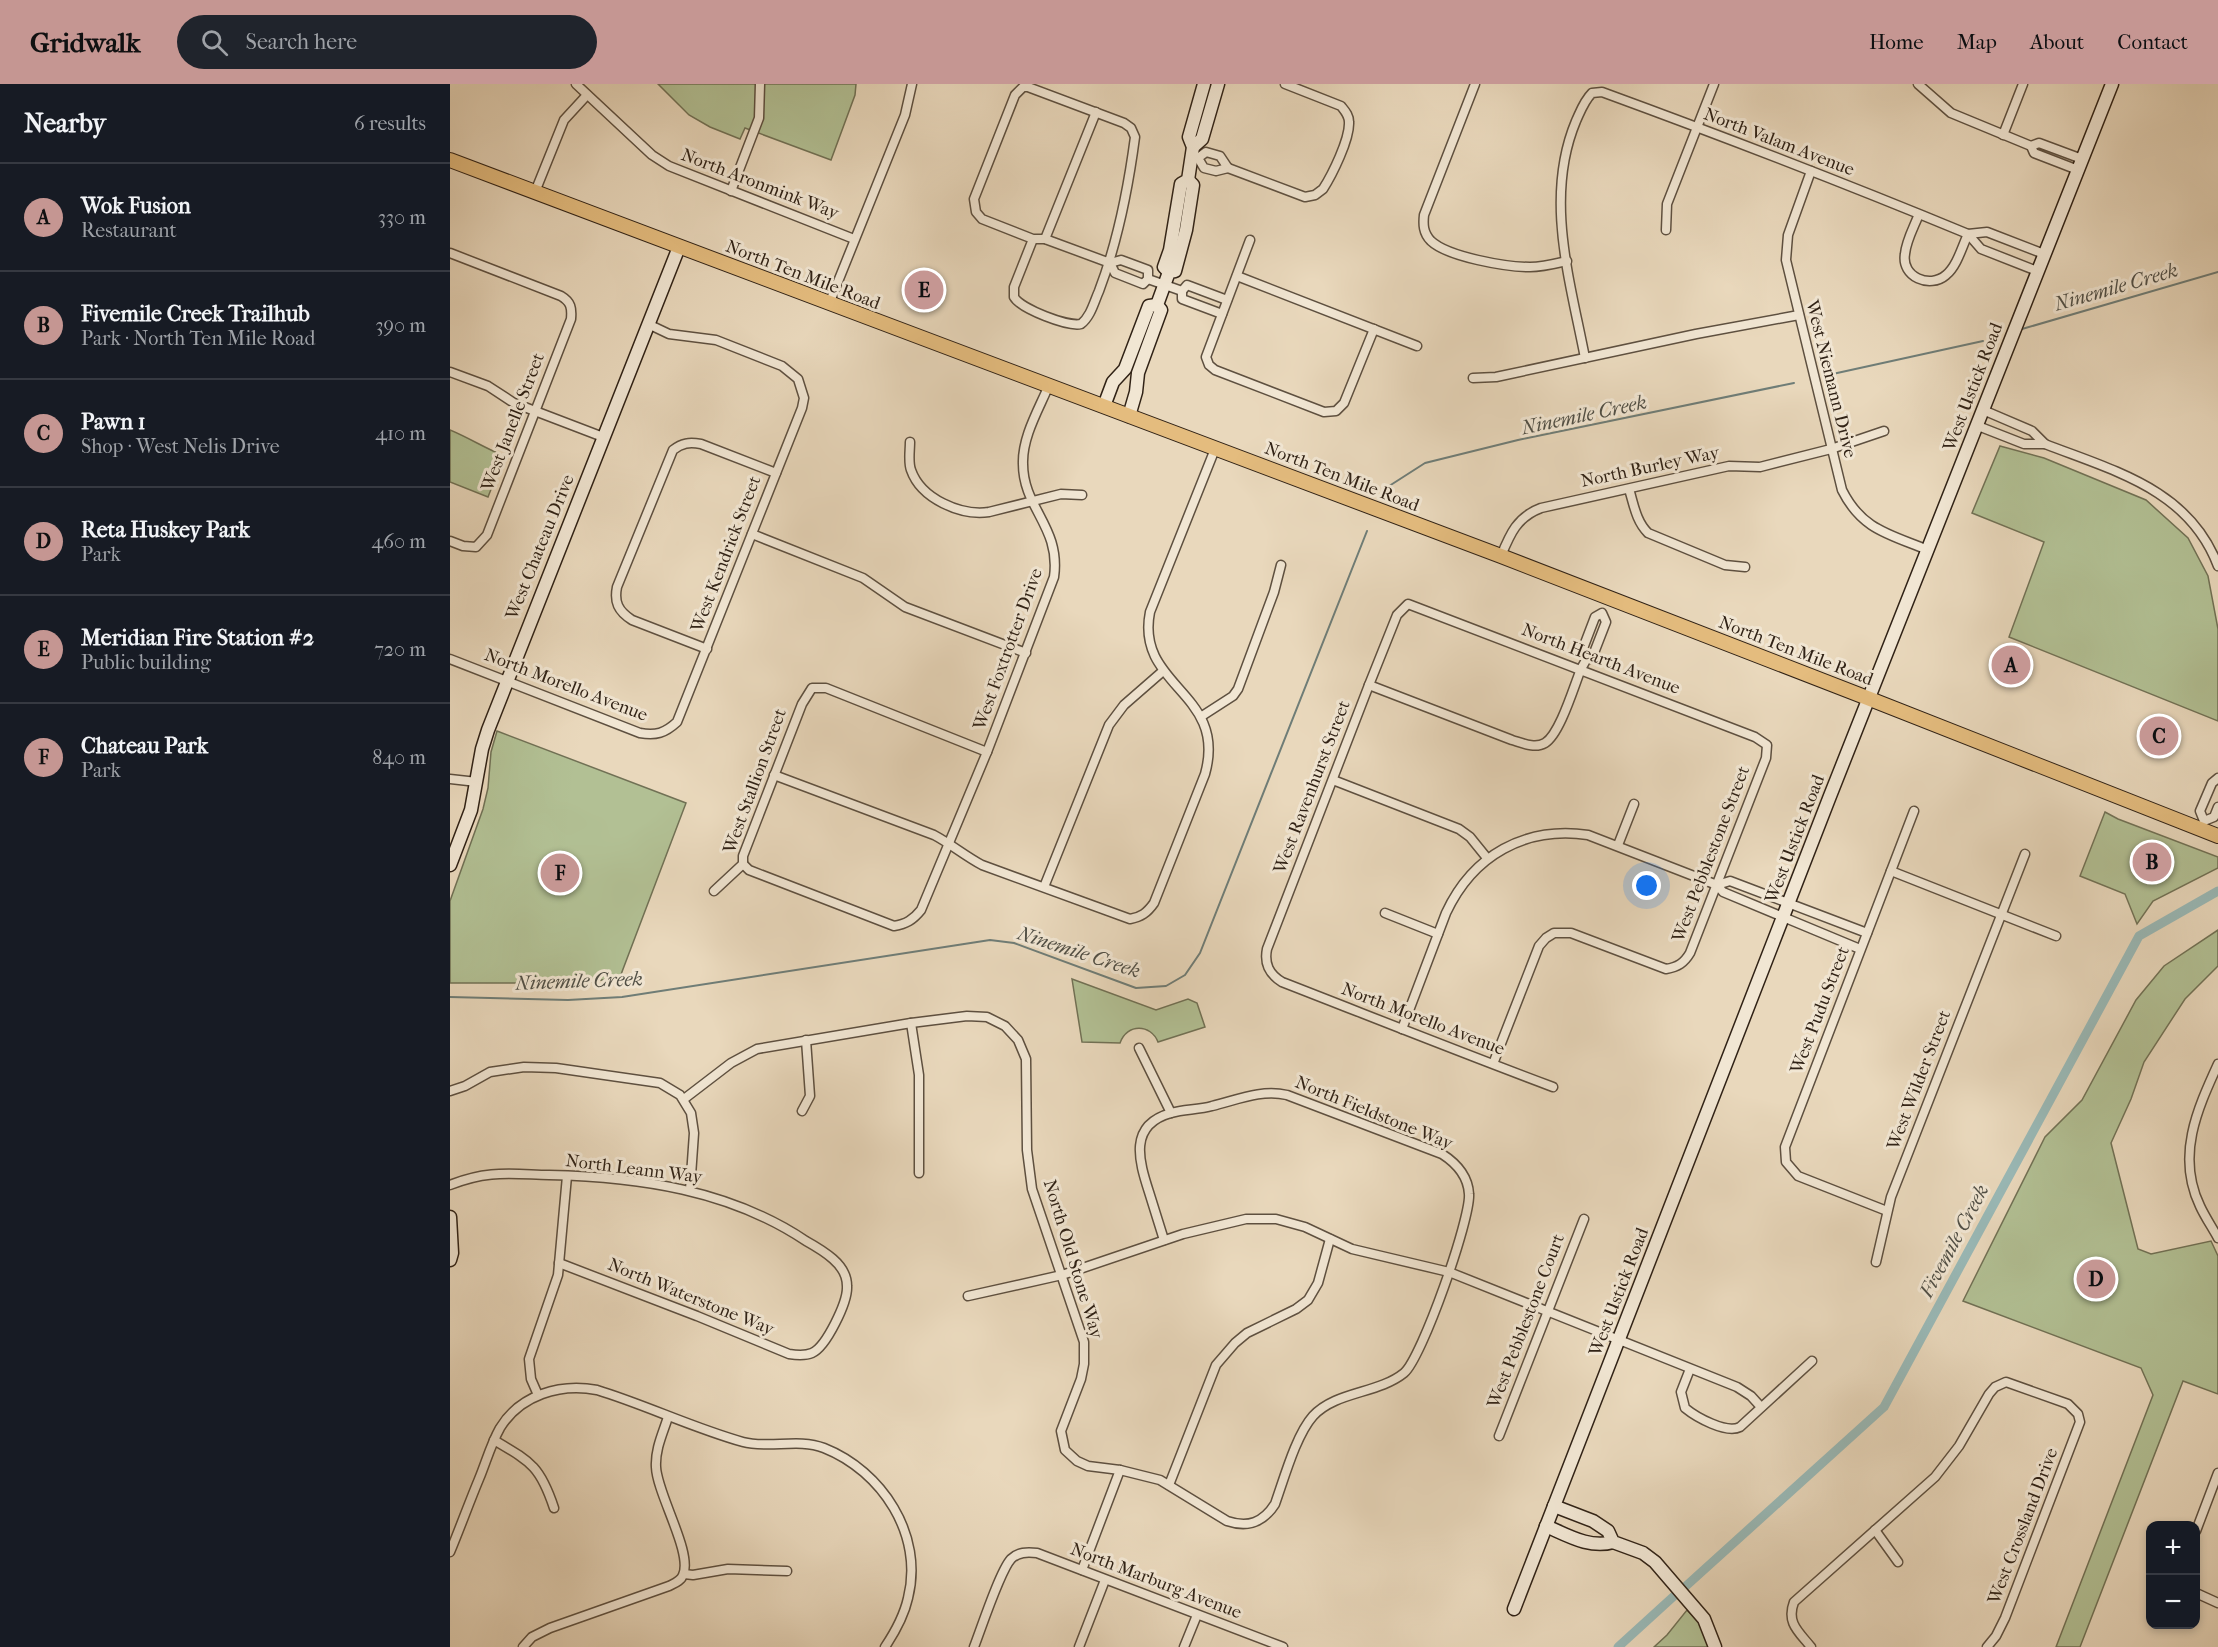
<!DOCTYPE html>
<meta charset="utf-8">
<style>
:root{--surface:#171b24;--page:#20242c;--text:#f1f3f6;--muted:#9ea1a6;--line:#363941;--accent:#c59692}
body{margin:0;font-family:"IM FELL French Canon",serif;background:var(--page);color:var(--text)}
.controls{position:absolute;right:18px;bottom:18px;display:grid;overflow:hidden;border-radius:12px;box-shadow:0 3px 9px #0003}
.controls button{width:54px;height:54px;display:grid;place-items:center;padding:0;border:0;border-bottom:2px solid var(--line);background:var(--surface);color:var(--text);font:30px sans-serif}
.you{position:absolute;left:1197px;top:802px;width:21px;height:21px;margin:-15px;border:4px solid #fff;border-radius:50%;background:#1a73e8;box-shadow:0 0 0 9px #1a73e833}
.badge{display:grid;place-items:center;width:39px;height:39px;border-radius:50%;background:var(--accent);color:#111;font-size:20px;font-weight:700}
.pin{position:absolute;translate:-50% -50%;border:3px solid #fff;box-shadow:0 2px 6px #0006}
.list{margin:0;padding:0;list-style:none}
h2{display:flex;justify-content:space-between;align-items:center;height:78px;margin:0;padding:0 24px;font-size:26px}
h2 small{font-size:20px;font-weight:400;color:var(--muted)}
.list li{display:grid;grid-template-columns:39px 1fr auto;gap:18px;align-items:center;box-sizing:border-box;height:108px;padding:0 24px;border-top:2px solid var(--line)}
.list b{display:block;font-size:22px;white-space:nowrap}
.list p{margin:0;font-size:20px;white-space:nowrap;color:var(--muted)}
.list em{font-size:20px;font-style:normal;color:var(--muted)}
.icon{flex:none;width:33px;height:33px;fill:none;stroke:currentColor;stroke-width:2;stroke-linecap:round;stroke-linejoin:round}
.map{position:relative;flex:none;width:1768px;height:1563px;overflow:hidden}
header{display:flex;align-items:center;gap:36px;box-sizing:border-box;height:84px;padding:0 30px;background:var(--accent);color:#111}
header strong{font-size:28px}
nav{display:flex;gap:33px;margin-inline-start:auto;font-size:21px}
.search{width:420px;height:54px;background:var(--page);display:flex;align-items:center;gap:15px;box-sizing:border-box;padding:0 21px;border-radius:33px;color:var(--muted);font-size:22px}
main{display:flex}
aside{flex:1;background:var(--surface)}
.map>svg:first-child{display:block}
</style>
<header>
<strong>Gridwalk</strong>
<div class="search"><svg class="icon" aria-label="search" viewBox="0 0 24 24"><circle cx="10" cy="10" r="6"/><path d="M15 15l6 6"/></svg>Search here</div>
<nav><a>Home</a><a>Map</a><a>About</a><a>Contact</a></nav>
</header>
<main>
<aside>
<h2>Nearby<small>6 results</small></h2>
<ul class="list">
<li><span class="badge">A</span><div><b>Wok Fusion</b><p>Restaurant</p></div><em>330 m</em></li>
<li><span class="badge">B</span><div><b>Fivemile Creek Trailhub</b><p>Park · North Ten Mile Road</p></div><em>390 m</em></li>
<li><span class="badge">C</span><div><b>Pawn 1</b><p>Shop · West Nelis Drive</p></div><em>410 m</em></li>
<li><span class="badge">D</span><div><b>Reta Huskey Park</b><p>Park</p></div><em>460 m</em></li>
<li><span class="badge">E</span><div><b>Meridian Fire Station #2</b><p>Public building</p></div><em>720 m</em></li>
<li><span class="badge">F</span><div><b>Chateau Park</b><p>Park</p></div><em>840 m</em></li>
</ul>
</aside>
<div class="map">
<svg width="1768" height="1563" viewBox="0 0 1768 1563">
<rect width="100%" height="100%" fill="#e9d8bc"/>
<filter id="stains"><feTurbulence type="fractalNoise" baseFrequency=".00333" numOctaves="4"/><feColorMatrix values="0 0 0 0 .2 0 0 0 0 .09 0 0 0 0 .02 0 0 0 .5 -.17"/></filter>
<radialGradient id="worn" r=".72"><stop offset=".6" stop-color="#630" stop-opacity="0"/><stop offset="1" stop-color="#630" stop-opacity=".3"/></radialGradient>
<g fill="#b2c094" stroke="#717155" stroke-width="1.5">
<path d="M208,0h198l-1,11 -24,65 -86,-32 -5,11 -30,-12 -21,-12z"/>
<path d="M0,346c19,8 35,18 54,26l-16,41 -38,-15z"/>
<path d="M1550,362l44,12 102,42 42,38 20,38 10,53v92l-209,-84 35,-95 -72,-29z"/>
<path d="M47,647l189,72 -66,174 -36,6h-134v-82l33,-92 5,-21 3,-36z"/>
<path d="M1655,728l13,7 100,38v11l-65,33 -16,23 -12,-30 -45,-18z"/>
<path d="M1768,846v36l-33,33 -41,63 -13,37 -20,44 27,106 13,5 60,-13 7,15v138l-35,-13 -103,266h-24l97,-252 -12,-27 -178,-67 82,-164 37,-37 54,-100 28,-34z"/>
<path d="M622,895l84,31 32,-11 9,4 8,24 -47,15c-7,-18 -31,-19 -38,1l-38,-1z"/>
<path d="M1237,1526l12,12 10,25h-55l13,-12z"/>
</g>
<g fill="none" stroke-linecap="round" stroke-linejoin="round">
<g stroke="#6f7d77" stroke-width="2">
<path d="M1572,245l196,-57"/>
<path d="M1378,291l155,-34"/>
<path d="M936,404l39,-25 93,-23 276,-57"/>
<path d="M0,913l118,3 54,-3 368,-57 24,3 122,45 30,-2 19,-11 15,-22 167,-422"/>
</g>
<g stroke="#99b9b7" stroke-width="9">
<path d="M1236,1502l198,-179 255,-471 79,-45"/>
<path d="M1168,1563l56,-51"/>
</g>
<defs>
<g id="street">
<path d="M126,0l76,71 17,11 185,73"/>
<path d="M1025,0l-51,131c-1,9 -1,18 7,26 17,16 75,26 99,26 12,0 24,-3 37,-6"/>
<path d="M1468,0l33,29 80,33"/>
<path d="M1553,51l20,-51"/>
<path d="M741,73l7,1 8,-6 14,4 8,12 -12,3 -12,-3 -6,-10"/>
<path d="M778,84l77,29 10,-2 8,-6c9,-14 27,-50 26,-67 0,-7 -4,-11 -8,-16l-56,-22"/>
<path d="M1628,86l-44,-17 -3,-7 8,-3 43,16"/>
<path d="M1361,87l-23,64 -2,25 56,230c20,40 47,44 86,60"/>
<path d="M281,107l28,-73 1,-34"/>
<path d="M85,108l29,-72 23,-25"/>
<path d="M1216,146l1,-26 47,-120"/>
<path d="M583,155l-19,48v10c7,12 54,30 67,27 10,-8 13,-22 18,-33 19,-50 29,-101 36,-154l-4,-9 -7,-5 -96,-36h-5l-8,8 -41,104 2,13 6,7 51,20h12l65,24"/>
<path d="M595,155l51,-127"/>
<path d="M800,156l-44,117 3,8 6,5 109,42 12,-1 8,-8 30,-74"/>
<path d="M0,169l111,43c10,6 11,12 10,23l-84,216 -11,12 -13,-1 -13,-5"/>
<path d="M671,176l27,10v9l-5,5 -28,-11 -5,-10z"/>
<path d="M1587,187l-56,-22 -13,-15 19,-2 57,22"/>
<path d="M787,192l180,70"/>
<path d="M698,195l34,12"/>
<path d="M732,207v8l40,15"/>
<path d="M732,207l5,-6 40,15"/>
<path d="M379,220l76,-189 7,-31"/>
<path d="M1135,274c-15,-78 -41,-161 -9,-237 5,-11 8,-20 16,-28l10,-1c123,45 245,92 366,142 -6,13 -11,32 -22,41 -16,14 -45,2 -41,-21 1,-13 9,-27 14,-40"/>
<path d="M0,288l38,14 26,17 89,34"/>
<path d="M1023,294l23,-1 200,-43 103,-19"/>
<path d="M1528,342l46,18h21l-13,-13 -49,-21"/>
<path d="M460,358c0,9 -2,20 1,28 10,29 50,46 78,42l72,-18 21,1"/>
<path d="M1595,360c69,27 144,45 173,122"/>
<path d="M1179,405c5,16 7,32 19,44l77,32 20,2"/>
<path d="M302,450l111,44 42,29 121,46"/>
<path d="M1051,472c9,-22 16,-39 40,-48l188,-42 31,1 71,-18 53,-18"/>
<path d="M257,565l-75,-29c-14,-9 -18,-18 -15,-33l56,-137c9,-7 16,-8 28,-6l75,29"/>
<path d="M0,575l190,74c16,3 25,0 37,-11l125,-314 2,-10 -6,-19 -16,-13 -66,-26 -47,-6 -21,-10"/>
<path d="M919,601l143,55c10,3 23,9 33,3 15,-9 29,-57 36,-74l5,-9 6,-2 14,-36 -4,-9 -7,4 -13,34 4,9"/>
<path d="M752,632l31,-20 5,-7 36,-97 7,-27"/>
<path d="M324,691l160,60c17,9 31,21 48,30l148,54c11,-2 17,-6 24,-16l51,-129c23,-82 -70,-87 -55,-162l65,-163"/>
<path d="M1768,694l-6,5 -12,28 4,10 10,-4 4,-10"/>
<path d="M0,695l27,3"/>
<path d="M883,696l126,49 11,8 17,21"/>
<path d="M1168,761l16,-41"/>
<path d="M293,780l6,6 145,56c12,-2 19,-6 27,-16l66,-158 67,-175c7,-50 -31,-69 -31,-113 -1,-27 16,-55 26,-79"/>
<path d="M1441,787l165,65"/>
<path d="M594,803l65,-162 15,-20 39,-34"/>
<path d="M264,807l29,-27v-8l59,-152 10,-16h14l161,64"/>
<path d="M935,829l53,21"/>
<path d="M1410,865l-137,-57 -6,-7 13,-4 137,52"/>
<path d="M461,939l8,52v98"/>
<path d="M952,945l44,-116c27,-58 79,-87 142,-78l129,50"/>
<path d="M689,964l32,65"/>
<path d="M1043,980l46,-118 7,-8 8,-5h17l95,36c12,-2 18,-6 24,-16l76,-195 1,-13 -12,-8 -347,-133 -11,11 -28,70 -102,264c-3,15 2,25 15,33 90,35 180,71 271,105"/>
<path d="M1768,980c-21,46 -42,92 -18,142 5,11 12,21 18,32"/>
<path d="M0,1007l15,-5 25,-14 34,-5 32,1 104,15 20,12 11,18 3,20 -4,57"/>
<path d="M234,1015l47,-36 26,-14 154,-26 56,-7 20,1 18,9 13,14 8,19 1,91 5,39 52,153v22l-3,15 -20,52 4,19 12,11 11,5 32,4 40,10 67,41c21,7 36,2 48,-17 9,-25 21,-69 38,-88 23,-25 65,-22 91,-43 18,-15 67,-155 65,-179 -1,-18 -13,-31 -27,-40l-155,-59c-26,-6 -50,5 -75,11 -14,4 -28,3 -41,7 -43,12 -32,48 -22,79 5,16 10,32 15,48"/>
<path d="M352,1027l8,-15 -4,-56"/>
<path d="M0,1101c38,-15 59,-11 99,-10 90,2 181,15 257,66 9,5 19,11 27,18 8,7 14,16 14,27 1,16 -21,61 -35,67 -7,3 -16,2 -23,1l-92,-38 -138,-53"/>
<path d="M1437,1127l-89,-35 -12,-14 -1,-15 129,-336"/>
<path d="M1426,1178l15,-65 134,-343"/>
<path d="M518,1212l94,-21 121,-41 63,-15h30l29,8 47,22 97,23 288,115 14,9 10,11"/>
<path d="M1240,1285l-9,23 4,16c11,9 41,26 55,19l72,-66"/>
<path d="M88,1311l-7,-16 -2,-20 29,-84 9,-99"/>
<path d="M1049,1352l85,-217"/>
<path d="M44,1356c37,22 46,26 60,68"/>
<path d="M719,1401l47,-120 19,-22 12,-10 49,-24 12,-9 10,-17 12,-44"/>
<path d="M1425,1446l23,32"/>
<path d="M1746,1447l22,-58"/>
<path d="M0,1468c10,-24 19,-49 29,-73 7,-17 12,-35 21,-51 20,-33 60,-45 97,-38 49,15 96,38 146,52 26,7 55,-4 81,6 58,23 100,87 84,150 -4,18 -13,34 -23,49"/>
<path d="M632,1486l38,-100"/>
<path d="M234,1490l9,1 35,-6 59,2"/>
<path d="M1746,1509l22,10"/>
<path d="M73,1563l9,-10 18,-9 119,-42c6,-3 12,-5 14,-11 10,-22 -26,-81 -27,-108 -1,-18 7,-34 12,-50"/>
<path d="M524,1563c7,-18 26,-76 37,-88 7,-7 16,-7 26,-6l246,94"/>
<path d="M629,1563l26,-67"/>
<path d="M734,1563l13,-32"/>
<path d="M1361,1563c-12,-15 -25,-24 -17,-45l141,-125 24,-31 30,-52 6,-7 11,-5 62,22 10,10 2,8 -75,196 -9,18 -9,11"/>
</g>
<g id="secondary">
<path d="M743,63l9,-8 16,-55"/>
<path d="M719,188l-5,-5 6,-17 11,-66 7,-4 5,-33 -4,-10 15,-53"/>
<path d="M654,322l9,-24 12,-13 24,-63 8,-1"/>
<path d="M679,332l7,-24 2,-19 23,-63 -4,-5 12,-33 6,-1 11,-41 7,-45 -5,-5"/>
<path d="M0,781l21,-55 11,-61 6,-19 191,-483"/>
<path d="M0,1133l2,36 -2,7"/>
<path d="M1104,1422l39,15 15,10 5,11 30,11 12,9 49,57 11,28"/>
<path d="M1096,1442c21,9 44,23 67,16"/>
<path d="M1064,1525l316,-813 282,-712"/>
</g>
<path id="primary" d="M0,76l1051,396 369,143 348,137"/>
</defs>
<use href="#street" stroke="#5e5040" stroke-width="11"/>
<use href="#secondary" stroke="#302216" stroke-width="15"/>
<use href="#primary" stroke="#302216" stroke-width="16"/>
<use href="#street" stroke="#f1e6d3" stroke-width="8"/>
<use href="#secondary" stroke="#f1e6d3" stroke-width="12"/>
<use href="#primary" stroke="#e4bc7e" stroke-width="14"/>
</g>
<g text-anchor="middle" dominant-baseline="central" stroke-width="6" stroke-linejoin="round" paint-order="stroke">
<g font-size="18" fill="#302216" stroke="#f1e6d3">
<text transform="translate(1329 58) rotate(21)">North Valam Avenue</text>
<text transform="translate(310 100) rotate(21)">North Aronmink Way</text>
<text transform="translate(353 191) rotate(21)">North Ten Mile Road</text>
<text transform="translate(1381 295) rotate(76)">West Niemann Drive</text>
<text transform="translate(1523 303) rotate(-69)">West Ustick Road</text>
<text transform="translate(63 338) rotate(-69)">West Janelle Street</text>
<text transform="translate(1200 383) rotate(-12)">North Burley Way</text>
<text transform="translate(892 393) rotate(21)">North Ten Mile Road</text>
<text transform="translate(90 463) rotate(-68)">West Chateau Drive</text>
<text transform="translate(276 470) rotate(-69)">West Kendrick Street</text>
<text transform="translate(558 565) rotate(-70)">West Foxtrotter Drive</text>
<text transform="translate(1346 567) rotate(21)">North Ten Mile Road</text>
<text transform="translate(1151 575) rotate(21)">North Hearth Avenue</text>
<text transform="translate(116 601) rotate(21)">North Morello Avenue</text>
<text transform="translate(305 697) rotate(-70)">West Stallion Street</text>
<text transform="translate(862 703) rotate(-69)">West Ravenhurst Street</text>
<text transform="translate(1345 755) rotate(-69)">West Ustick Road</text>
<text transform="translate(1261 770) rotate(-69)">West Pebblestone Street</text>
<text transform="translate(1370 926) rotate(-69)">West Pudu Street</text>
<text transform="translate(973 935) rotate(21)">North Morello Avenue</text>
<text transform="translate(1469 996) rotate(-69)">West Wilder Street</text>
<text transform="translate(924 1029) rotate(22)">North Fieldstone Way</text>
<text transform="translate(184 1085) rotate(7)">North Leann Way</text>
<text transform="translate(623 1175) rotate(73)">North Old Stone Way</text>
<text transform="translate(1169 1208) rotate(-69)">West Ustick Road</text>
<text transform="translate(241 1213) rotate(22)">North Waterstone Way</text>
<text transform="translate(1076 1237) rotate(-69)">West Pebblestone Court</text>
<text transform="translate(1573 1442) rotate(-69)">West Crossland Drive</text>
<text transform="translate(706 1497) rotate(21)">North Marburg Avenue</text>
</g>
<g font-size="20" font-style="italic" fill="#504f46" stroke="#f1e6d3">
<text transform="translate(1666 203) rotate(-16)">Ninemile Creek</text>
<text transform="translate(1134 331) rotate(-12)">Ninemile Creek</text>
<text transform="translate(629 868) rotate(18)">Ninemile Creek</text>
<text transform="translate(129 897) rotate(-2)">Ninemile Creek</text>
<text transform="translate(1504 1157) rotate(-62)">Fivemile Creek</text>
</g>
</g>
<rect width="100%" height="100%" filter="url(#stains)"/>
<rect width="100%" height="100%" fill="url(#worn)"/>
</svg>
<div class="controls">
<button>+</button>
<button>−</button>
</div>
<div class="you"></div>
<div class="pin badge" style="left:1561px;top:581px">A</div>
<div class="pin badge" style="left:1702px;top:778px">B</div>
<div class="pin badge" style="left:1709px;top:652px">C</div>
<div class="pin badge" style="left:1646px;top:1195px">D</div>
<div class="pin badge" style="left:474px;top:206px">E</div>
<div class="pin badge" style="left:110px;top:789px">F</div>
</div>
</main>
